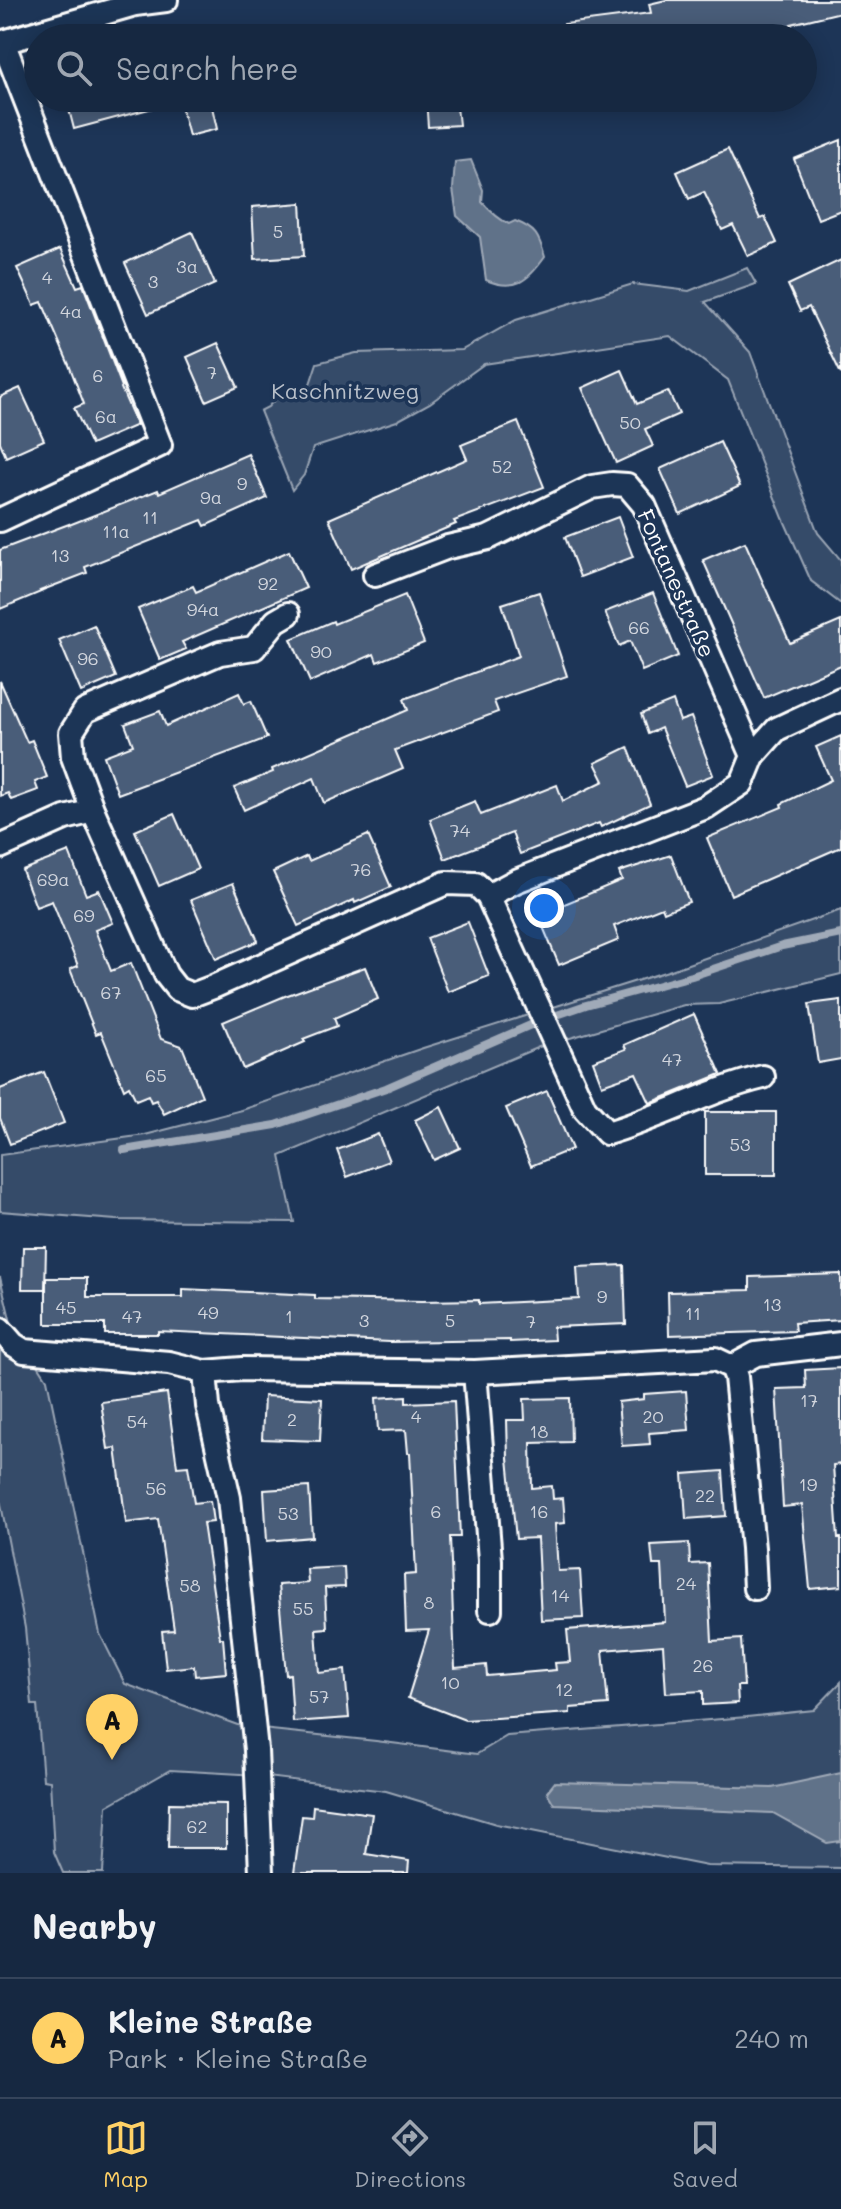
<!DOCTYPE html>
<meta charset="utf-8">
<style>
:root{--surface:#162841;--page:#1f3048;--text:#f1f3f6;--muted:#9ea6b1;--line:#35445a;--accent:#ffd166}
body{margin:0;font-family:Mali,sans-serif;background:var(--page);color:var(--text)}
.you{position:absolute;left:544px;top:908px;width:28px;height:28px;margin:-20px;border:6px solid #fff;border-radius:50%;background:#1a73e8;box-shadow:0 0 0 12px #1a73e833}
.badge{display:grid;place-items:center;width:52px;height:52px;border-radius:50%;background:var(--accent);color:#111;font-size:26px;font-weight:700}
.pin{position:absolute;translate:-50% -66px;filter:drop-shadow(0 2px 4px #0008)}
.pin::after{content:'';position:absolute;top:42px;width:28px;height:24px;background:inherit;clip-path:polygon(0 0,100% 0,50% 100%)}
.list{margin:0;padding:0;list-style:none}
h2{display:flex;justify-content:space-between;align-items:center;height:104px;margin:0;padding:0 32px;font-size:34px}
h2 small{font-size:26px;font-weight:400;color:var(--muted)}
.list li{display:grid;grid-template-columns:52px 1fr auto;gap:24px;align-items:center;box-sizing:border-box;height:120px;padding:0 32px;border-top:2px solid var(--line)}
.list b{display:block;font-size:30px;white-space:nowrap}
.list p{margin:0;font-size:26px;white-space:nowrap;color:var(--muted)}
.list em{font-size:26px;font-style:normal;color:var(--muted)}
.icon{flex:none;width:44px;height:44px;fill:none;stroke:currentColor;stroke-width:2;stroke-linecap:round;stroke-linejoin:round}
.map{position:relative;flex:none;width:841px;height:1873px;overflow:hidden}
.search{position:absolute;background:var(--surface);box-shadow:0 4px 20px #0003;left:24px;right:24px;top:24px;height:88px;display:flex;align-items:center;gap:20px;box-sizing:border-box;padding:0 28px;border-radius:44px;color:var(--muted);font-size:30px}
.sheet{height:224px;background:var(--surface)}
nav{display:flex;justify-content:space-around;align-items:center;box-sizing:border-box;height:112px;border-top:2px solid var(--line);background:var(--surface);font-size:22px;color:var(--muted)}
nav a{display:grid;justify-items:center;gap:4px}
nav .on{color:var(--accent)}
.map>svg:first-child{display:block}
</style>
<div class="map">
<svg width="841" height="1873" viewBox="0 0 841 1873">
<rect width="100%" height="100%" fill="#1d3557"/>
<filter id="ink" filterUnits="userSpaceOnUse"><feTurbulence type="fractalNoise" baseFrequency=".0125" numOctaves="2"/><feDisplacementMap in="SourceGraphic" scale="16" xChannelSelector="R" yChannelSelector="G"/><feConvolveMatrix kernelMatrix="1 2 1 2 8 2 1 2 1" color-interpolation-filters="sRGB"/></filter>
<g filter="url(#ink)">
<g fill="#364b69" stroke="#9aa5b4" stroke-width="2">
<path d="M747,268l9,16 -51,18 45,50 68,181 23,27v44l-30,-23 -28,-63 -55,-138 -58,-44 -186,28 -54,39 -33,18 -84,27 -9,27 -12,15 -32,-79 8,-4 9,-10 32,-10 8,-24 39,-10 106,-3 54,-30 117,-36 56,7z"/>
<path d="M841,910v64l-122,30 -35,1 -145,42 -259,109 14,66 -178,-2 -116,-9v-56l145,-20 97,-25 181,-62 248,-78z"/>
<path d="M0,1277l11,46 36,56 53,255 25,50 118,43 133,14 101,13 30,-18 240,-19 67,-7 27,-28v186l-134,-2 -211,-42 -110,-33 -145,-17 -71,-4 -63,36 -4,67h-40l-9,-21 -4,-71 -7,-1 -6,-75h-5l-7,-77 -25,-129z"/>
</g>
<g fill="#617289" stroke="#a0aab8" stroke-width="2">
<path d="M471,160l12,30 -1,12c8,9 16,17 27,22l6,-3c21,8 24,15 30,36 -17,24 -30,35 -59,23l-6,-43 -23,-21 -4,-27 2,-27z"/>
<path d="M841,1773v68l-14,2 -54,-30 -219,-9 -7,-12 8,-10 217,6z"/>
</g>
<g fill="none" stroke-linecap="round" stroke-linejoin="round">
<g stroke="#a0aab8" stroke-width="8">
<path d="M554,1016l32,-11 106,-29 90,-30 59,-12"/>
<path d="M124,1150l152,-25 110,-37 147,-64"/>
</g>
</g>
<g fill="#4a5d79" stroke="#fff" stroke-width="2">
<path d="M666,0h175v12l-50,12 3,9 -23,5h-206l-1,-14 87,-11 -2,-9z"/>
<path d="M66,98h97l1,7 -90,24z"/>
<path d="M179,98h31l7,31 -28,7z"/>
<path d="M426,98h30l3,27 -31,2z"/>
<path d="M841,140v70l-23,9 -24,-60z"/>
<path d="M728,149l32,70 5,-2 12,26 -29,13 -15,-31 -11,5 -18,-38 -15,7 -12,-27z"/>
<path d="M301,203l3,53 -49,3 -3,-52z"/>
<path d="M192,232l23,52 -67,30 -23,-51z"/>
<path d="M60,249l17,38 6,-2 39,102 -1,1 16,37 -46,20 -17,-37 10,-4 -15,-39 -27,-63 -8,3 -17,-37z"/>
<path d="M841,260v114l-32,-67 -9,4 -12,-26z"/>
<path d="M218,343l20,44 -32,14 -19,-44z"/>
<path d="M622,370l15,34 31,-13 11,23 -34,15 8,17 -37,17 -34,-75z"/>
<path d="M20,388l24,52 -38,17 -6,-15v-45z"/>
<path d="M518,422l26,65 -90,34 2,3 -105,45 -22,-50 138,-60 -6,-14z"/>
<path d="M720,442l20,44 -60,28 -20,-45z"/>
<path d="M248,454l19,44 -62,28 -3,-6 -117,47 2,6 -47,18 1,1 -41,17v-59l69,-26v1l89,-35 1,3z"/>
<path d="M618,517l15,40 -53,20 -15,-40z"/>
<path d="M745,542l45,101 51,-22v44l-77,33 -61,-138z"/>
<path d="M289,551l17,37 -124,54 4,7 -26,11 -22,-51 55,-23 3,6z"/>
<path d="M539,592l28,84 -73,25 4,11 -103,38 8,19 -79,34 -10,-25 -70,32 -10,-22 39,-16 -1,-3 136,-59 -4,-11 115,-43 -17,-52z"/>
<path d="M653,593l25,63 -36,15 -12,-30 -11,5 -14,-34z"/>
<path d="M405,595l19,48 -47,19 -3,-8 -64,28 -19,-43 42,-18 1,3z"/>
<path d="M94,625l22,52 -35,15 -22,-52z"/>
<path d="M0,681l27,61 5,-2 15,37 -12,5 3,8 -27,10 -3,-7 -8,3z"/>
<path d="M239,693l5,11 7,-3 16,37 -149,56 -14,-38 29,-11 -8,-21 35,-13 6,15z"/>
<path d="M673,701l7,20 11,-4 22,58 -28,11 -24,-58 -13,6 -7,-20z"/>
<path d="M841,736v111l-110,48 -24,-57 75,-31 -1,-3 50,-24 -15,-33z"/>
<path d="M628,747l22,57 -49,23 -2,-4 -79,31 -8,-21 -67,26 -15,-40 45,-18 6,14 76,-30 6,16 41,-20 -9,-18z"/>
<path d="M174,814l24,55 -39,17 -24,-55z"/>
<path d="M368,835l23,52 -36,16 -1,-3 -56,26 -25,-54 34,-16 2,5z"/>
<path d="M69,852l17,43 13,-5 14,33 -18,7 16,41 20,-8 30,76 21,7 20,50 -38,18 -8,-14 -5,2 -3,-7 -12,5 -7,-14 -5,3 -23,-57 -5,2 -26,-65 8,-3 -26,-65 -16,6 -14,-37z"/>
<path d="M671,855l18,47 -25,10 -2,-5 -48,19 5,14 -60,25 -21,-50 84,-35 -3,-8z"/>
<path d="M233,883l25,58 -42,18 -25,-59z"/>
<path d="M468,922l21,54 -41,16 -21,-54z"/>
<path d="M365,967l13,32 -44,19 3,8 -34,13 2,3 -62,27 -20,-47 62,-26z"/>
<path d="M841,1000v59l-23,4 -9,-59z"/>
<path d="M694,1014l27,60 -71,29 -14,-30 -34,12 -9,-24 33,-12 -2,-4z"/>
<path d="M44,1072l20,51 -54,21 -10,-26v-29z"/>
<path d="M547,1091l25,58 -41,17 -25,-58z"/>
<path d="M441,1107l19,41 -26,12 -19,-40z"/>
<rect x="705" y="1112" width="71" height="63"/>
<path d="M378,1134l11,27 -42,16 -10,-27z"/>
<path d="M23,1247h23l-1,42h-23z"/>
<path d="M624,1265l2,59 -73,3 1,13 -44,2v-2l-121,2 -231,-11v3h-53v-10h-59v-46h41v19h96v-8l132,6v4l107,2 57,-1v4l100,-5 -2,-32z"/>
<path d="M841,1274v46l-47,3 1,8 -126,4 -1,-43 82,-2v-13z"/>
<path d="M841,1368v96l-8,1 5,73h3v48l-31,3 -8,-84 -19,2 -7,-118 30,-1 -1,-18z"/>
<path d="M686,1391l3,39 -40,3 1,11 -28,2 -4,-44 26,-3v-5z"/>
<path d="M167,1393l10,74 11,-1 6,37 16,-2 3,21 -10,1 17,115h3l3,35 -31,3 -1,-10 -28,3 -4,-38 12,-1 -16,-111 -32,4 -10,-75 -8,1 -7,-47z"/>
<path d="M264,1396l58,3 -2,42 -58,-2z"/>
<path d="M406,1396v7l48,-2 6,136h-10l5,131 31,-3 1,11 69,-6 -1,-7 15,-1 -3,-32 98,-8 -3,-57h-9l-2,-20 38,-2 1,21 18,-1 4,78 29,-2 3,47h-7l1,17 -35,2v-14l-37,2 -3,-48 -60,5 5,55 -38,3v5l-105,7 -57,-22 21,-68 -23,1 -2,-56 12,-1 -6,-121h-2l-2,-23 -28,1 -2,-33z"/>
<path d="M570,1398l1,44 -40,1 1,45 20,-2 1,13 10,-1 2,25 -10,1 3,47 22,-1 3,48 -42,2 -4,-82 -21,1 -8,-81 -1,-38h18l-1,-21z"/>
<path d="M723,1471l3,45 -40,3 -3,-45z"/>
<path d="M309,1487l3,50 -45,4 -3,-51z"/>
<path d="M344,1567l1,20 -20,1 2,40 -11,1 3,44 26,-3 4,48 -56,4 -3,-48 -4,1 -8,-90 30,-2 -1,-14z"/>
<path d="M169,1803l57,1v44h-58z"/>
<path d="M313,1806l59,8 -6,40 43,7 -1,12h-114l8,-57 10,1z"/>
</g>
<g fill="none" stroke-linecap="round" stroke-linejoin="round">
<defs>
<g id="street">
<path d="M0,43l135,-39 31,-4"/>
<path d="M0,520l160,-75 -157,-403"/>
<path d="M375,575l73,-28 40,-9 104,-51 20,-3 15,1 17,20 109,251"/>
<path d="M93,811l-20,-54 -2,-24 14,-22 135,-58 34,-5 22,-27 12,-7"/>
<path d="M0,847l65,-29 28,-7 73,164 11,14 15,6 21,-8 233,-104 30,1 12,12 97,213 22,24c53,-15 102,-43 156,-56"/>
<path d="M488,896l28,-15 190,-74 36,-24 11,-27 24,-27 64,-30"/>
<path d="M0,1329l13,15 11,7 145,12 36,9 37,-3 233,3 240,-13 17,8 4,10 17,171 2,40"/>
<path d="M732,1367l24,-13 85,-10"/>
<path d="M205,1372l3,34 21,92 27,252 5,123"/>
<path d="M475,1372l15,188v50"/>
</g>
</defs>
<use href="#street" stroke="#fff" stroke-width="28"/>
<use href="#street" stroke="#1d3557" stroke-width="22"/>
</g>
</g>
<g text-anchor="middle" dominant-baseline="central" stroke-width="7" stroke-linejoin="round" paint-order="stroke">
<g font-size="18" fill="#d2d6de">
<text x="278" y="231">5</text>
<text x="187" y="266">3a</text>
<text x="47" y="277">4</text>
<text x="153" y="281">3</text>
<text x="71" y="311">4a</text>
<text x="212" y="372">7</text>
<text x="98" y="375">6</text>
<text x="106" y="416">6a</text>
<text x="630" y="422">50</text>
<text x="502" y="466">52</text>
<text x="242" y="483">9</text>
<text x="211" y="497">9a</text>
<text x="150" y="517">11</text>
<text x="116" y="531">11a</text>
<text x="60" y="555">13</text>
<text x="268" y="583">92</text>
<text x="203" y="609">94a</text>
<text x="639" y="627">66</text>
<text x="321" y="651">90</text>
<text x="88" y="658">96</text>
<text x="460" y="830">74</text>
<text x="361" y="869">76</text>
<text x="53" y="879">69a</text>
<text x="84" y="915">69</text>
<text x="111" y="992">67</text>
<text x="672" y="1059">47</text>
<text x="156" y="1075">65</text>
<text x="740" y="1144">53</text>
<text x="602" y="1296">9</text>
<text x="772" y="1304">13</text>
<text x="66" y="1307">45</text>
<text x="208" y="1312">49</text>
<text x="693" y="1313">11</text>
<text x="132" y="1316">47</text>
<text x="289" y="1316">1</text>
<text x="364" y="1320">3</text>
<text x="450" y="1320">5</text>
<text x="531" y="1321">7</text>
<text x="809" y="1400">17</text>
<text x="416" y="1416">4</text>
<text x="653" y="1416">20</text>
<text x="292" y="1419">2</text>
<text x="137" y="1421">54</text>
<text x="539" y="1431">18</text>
<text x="808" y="1484">19</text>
<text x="156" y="1488">56</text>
<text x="705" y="1495">22</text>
<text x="436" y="1511">6</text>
<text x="539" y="1511">16</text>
<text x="288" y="1513">53</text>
<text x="686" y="1583">24</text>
<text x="190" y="1585">58</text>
<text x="560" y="1595">14</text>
<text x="429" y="1602">8</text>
<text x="303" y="1608">55</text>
<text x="703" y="1665">26</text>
<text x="450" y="1682">10</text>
<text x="564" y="1689">12</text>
<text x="319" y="1696">57</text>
<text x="197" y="1826">62</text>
</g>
<g font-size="22" fill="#b9c0ca" stroke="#1d3557">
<text x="345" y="390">Kaschnitzweg</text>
</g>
<g font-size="22" fill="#fff" stroke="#1d3557">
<text transform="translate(677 583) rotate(66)">Fontanestraße</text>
</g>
</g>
</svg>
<div class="you"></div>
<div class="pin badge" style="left:112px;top:1760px">A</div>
<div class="search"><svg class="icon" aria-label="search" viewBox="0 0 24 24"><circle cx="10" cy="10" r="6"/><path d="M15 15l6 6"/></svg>Search here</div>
</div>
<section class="sheet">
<h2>Nearby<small></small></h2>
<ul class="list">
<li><span class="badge">A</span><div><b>Kleine Straße</b><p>Park · Kleine Straße</p></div><em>240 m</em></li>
</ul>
</section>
<nav>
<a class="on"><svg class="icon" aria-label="map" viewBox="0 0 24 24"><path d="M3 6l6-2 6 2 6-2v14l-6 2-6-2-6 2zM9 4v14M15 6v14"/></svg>Map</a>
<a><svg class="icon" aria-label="directions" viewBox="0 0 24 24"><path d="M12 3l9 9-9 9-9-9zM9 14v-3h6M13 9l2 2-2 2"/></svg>Directions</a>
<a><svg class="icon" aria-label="saved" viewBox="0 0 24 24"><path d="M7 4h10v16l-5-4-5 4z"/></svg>Saved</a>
</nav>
